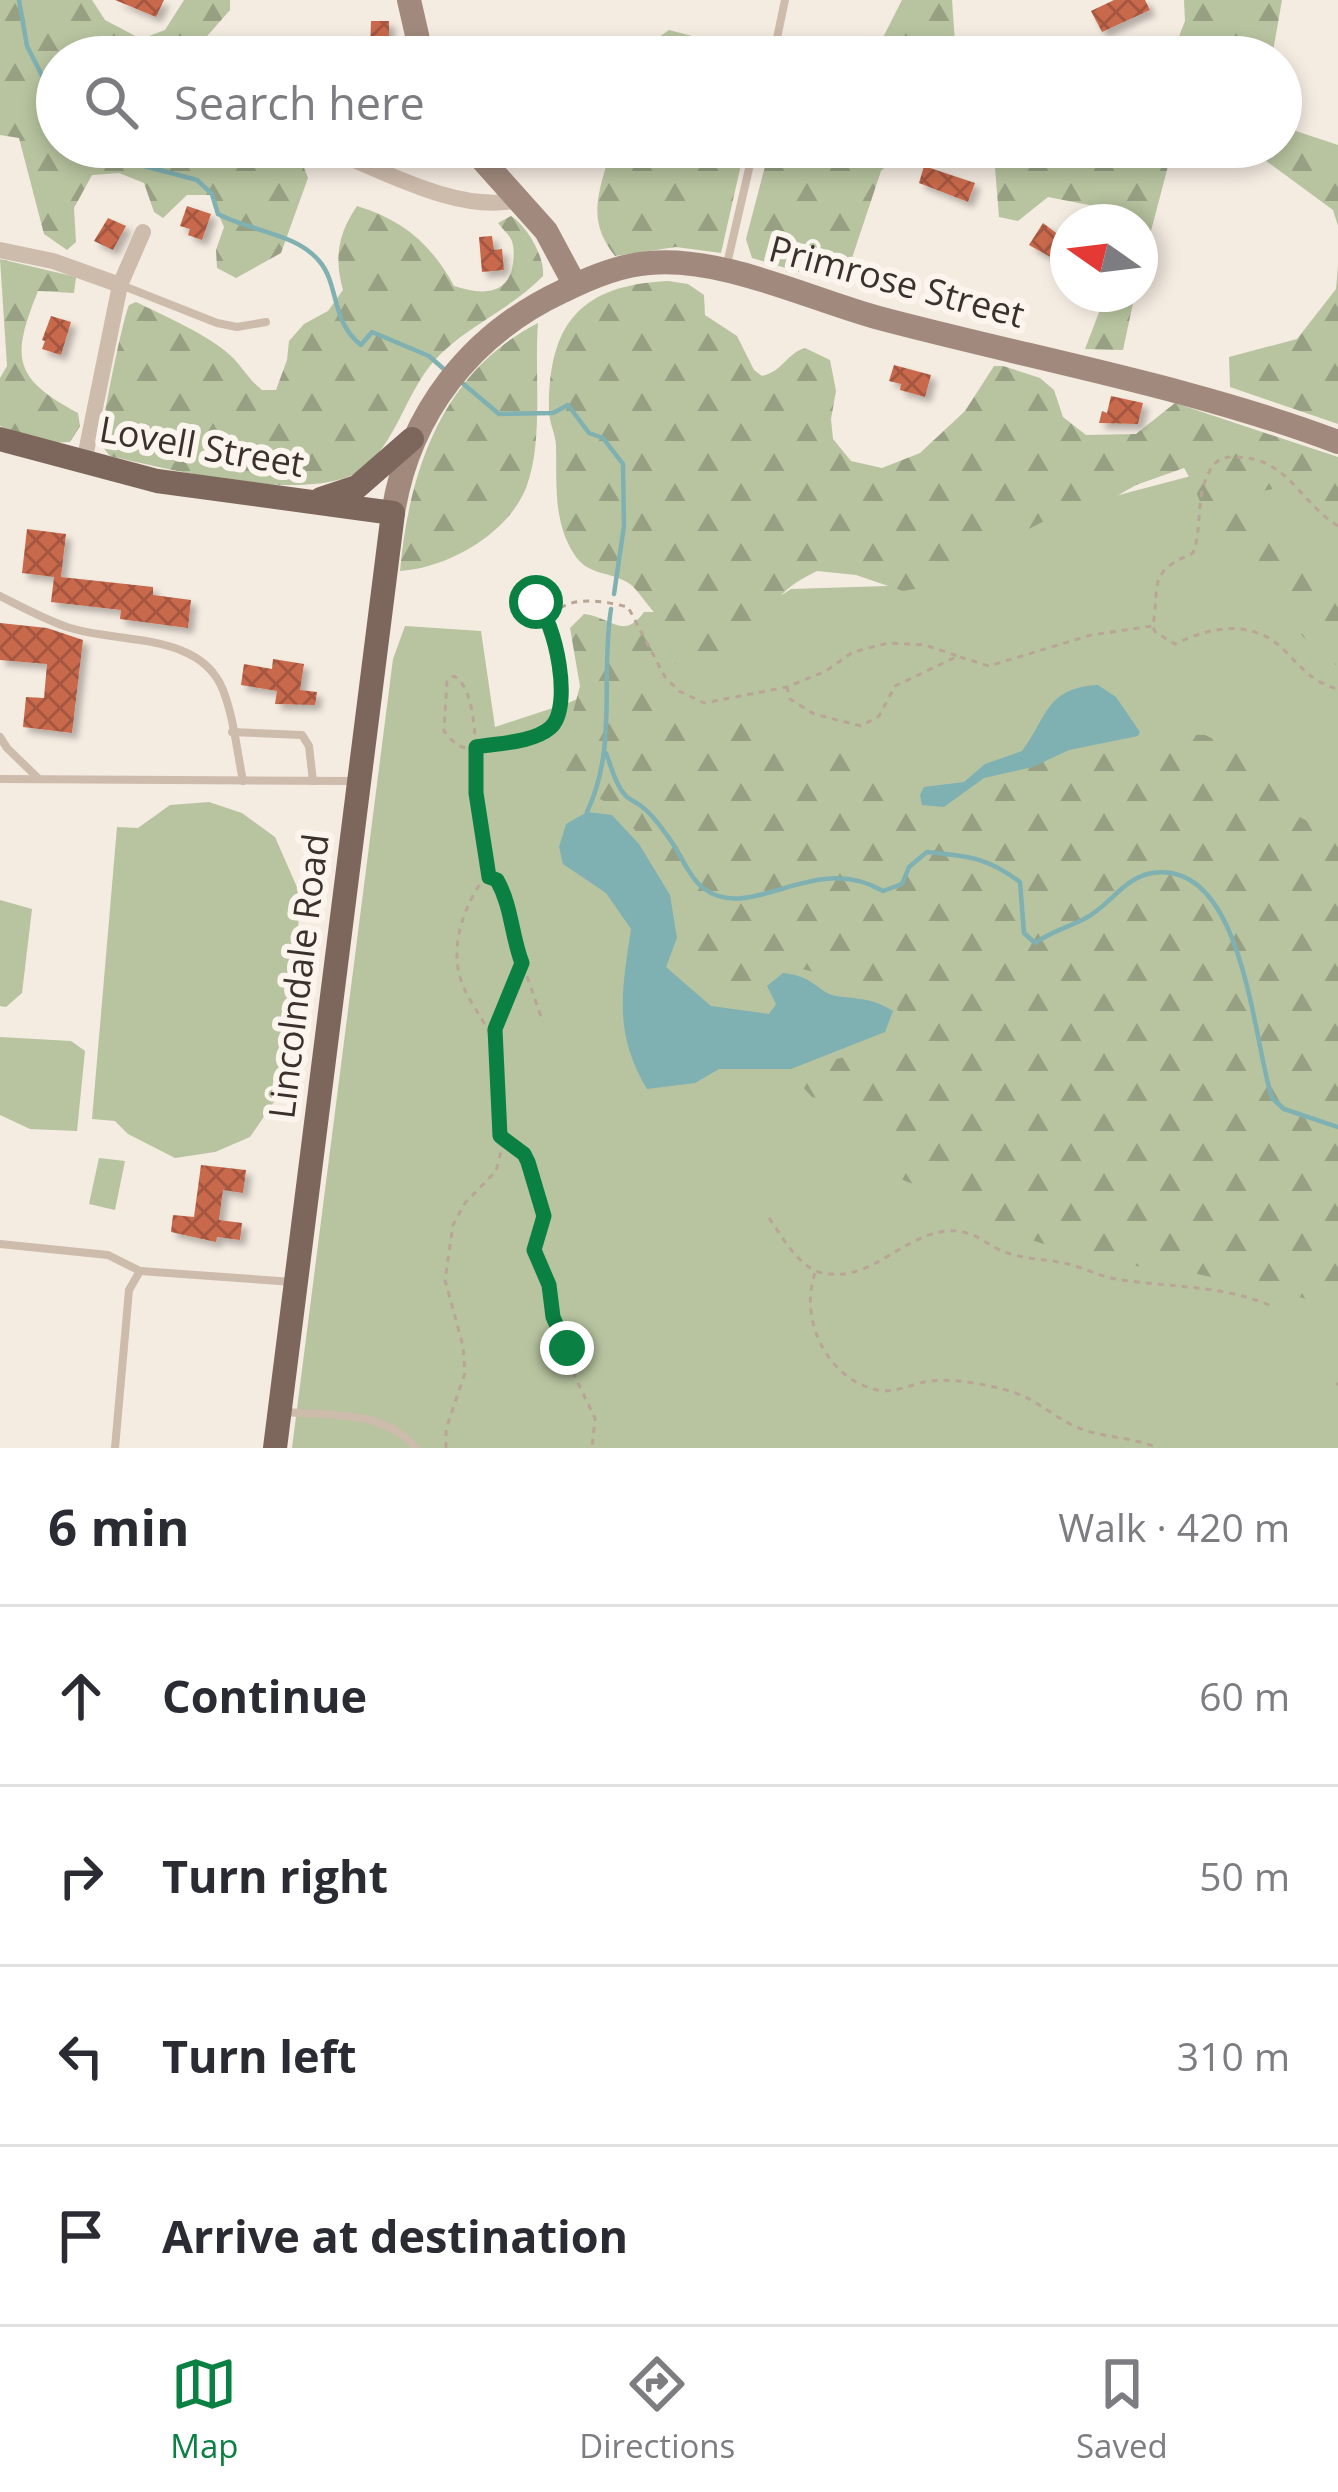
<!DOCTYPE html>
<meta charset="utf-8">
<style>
:root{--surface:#fff;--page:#f7f7f7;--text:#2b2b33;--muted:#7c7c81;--line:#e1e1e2;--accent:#0b8043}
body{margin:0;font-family:"Open Sans",sans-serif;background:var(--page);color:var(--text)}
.compass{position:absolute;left:1050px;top:204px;width:108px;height:108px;border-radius:50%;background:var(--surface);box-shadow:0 6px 18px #0003;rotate:284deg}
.stop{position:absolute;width:36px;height:36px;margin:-27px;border:9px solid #0b8043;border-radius:50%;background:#fff}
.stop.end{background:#0b8043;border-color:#fff;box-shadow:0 3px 12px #0008}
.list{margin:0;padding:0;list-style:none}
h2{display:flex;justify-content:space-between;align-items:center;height:156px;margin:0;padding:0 48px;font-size:51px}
h2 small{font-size:39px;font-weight:400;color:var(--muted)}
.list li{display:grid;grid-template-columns:78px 1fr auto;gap:36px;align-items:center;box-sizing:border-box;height:180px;padding:0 48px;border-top:3px solid var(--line)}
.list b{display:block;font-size:45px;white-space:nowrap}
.list em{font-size:39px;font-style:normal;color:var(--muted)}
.icon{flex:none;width:66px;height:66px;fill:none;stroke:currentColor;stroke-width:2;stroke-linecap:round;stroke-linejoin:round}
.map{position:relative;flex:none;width:1338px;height:1448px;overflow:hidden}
.search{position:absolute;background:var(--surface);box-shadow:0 6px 18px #0003;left:36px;right:36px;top:36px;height:132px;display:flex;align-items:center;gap:30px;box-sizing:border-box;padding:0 42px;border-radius:66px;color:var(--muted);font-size:45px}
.sheet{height:876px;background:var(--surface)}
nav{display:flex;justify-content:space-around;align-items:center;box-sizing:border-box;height:168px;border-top:3px solid var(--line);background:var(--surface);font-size:33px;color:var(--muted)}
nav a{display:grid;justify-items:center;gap:6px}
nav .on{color:var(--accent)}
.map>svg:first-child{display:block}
</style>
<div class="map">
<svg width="1338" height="1448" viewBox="0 0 1338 1448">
<defs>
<pattern id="forest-firs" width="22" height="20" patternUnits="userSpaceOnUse" patternTransform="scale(3)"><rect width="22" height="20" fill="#b8c4a0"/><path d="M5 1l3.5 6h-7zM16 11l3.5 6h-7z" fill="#97a083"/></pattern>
<pattern id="building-cross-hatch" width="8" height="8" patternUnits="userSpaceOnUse" patternTransform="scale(3)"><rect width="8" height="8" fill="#c8694b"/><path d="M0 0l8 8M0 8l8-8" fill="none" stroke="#a4573f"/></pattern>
<filter id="shadow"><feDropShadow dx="5.5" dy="5.5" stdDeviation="3" flood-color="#0004"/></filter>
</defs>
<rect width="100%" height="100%" fill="#f4ebe1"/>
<g fill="#b8c4a0">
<path d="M1221,468l117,4v976h-1046l101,-789 12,-33 76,5 14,96 73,-24 134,-57 89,-57 128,-4 102,-64z"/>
<path d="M209,802l33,11 33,24 25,57 -8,148 -10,48 -32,47 -35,15 -40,6 -47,-24 -13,-13 -23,-2 25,-292 21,1 32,-23z"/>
<path d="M0,900l32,9 -10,84 -16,14 -6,-1z"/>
<path d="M0,1037l71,4 14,10 -8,80 -47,-2 -30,-14z"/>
<path d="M99,1158l26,3 -10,49 -26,-6z"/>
</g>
<g fill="url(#forest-firs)">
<path d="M0,0h92l13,20 36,19 24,-9 19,-30h46v10l-36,41v6h-137v90h239l12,31 -27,75 -45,25 -19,-10 -1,-18 8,-23 -14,-32h-23l-24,23 -9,-6 -10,-29 -25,-10 -27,2 -18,33 2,34 -9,8 -23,-16 -25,-96 -19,-3z"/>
<path d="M902,0h50l4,57h-88l6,-2z"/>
<path d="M1184,0h98l-10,57h-101l14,-36z"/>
<path d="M669,30l42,11 59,-5 -5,21h-134z"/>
<path d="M1281,126l57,19v81l-5,-16 -86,-63h34z"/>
<path d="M615,147h130l-24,106 -45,-6 -61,9c-29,-37 -16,-63 -5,-104z"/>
<path d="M770,147h136l-25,24 -38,114 -91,-27 -6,-19z"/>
<path d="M958,147h215l-33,126v-51h-14l-32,-16 -46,-9 -30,24 -19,-4 -4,-49z"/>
<path d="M357,206c45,13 75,39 97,80 22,7 51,12 58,-17 2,-9 3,-22 -1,-30 -3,-6 -9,-10 -13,-16l13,-7c16,10 34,41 32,60 -34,35 -79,51 -109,85 -26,30 -36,73 -64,102 -45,47 -202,6 -260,-7 -6,-8 -7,-7 -8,-18 -1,-13 21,-120 27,-133l7,-3c27,13 72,33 94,53 12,11 17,23 32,35h14l11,-30 2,-19 15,-17 24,-13 15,-21c-9,-33 -5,-56 14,-84z"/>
<path d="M0,259l76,18 -2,16 -36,-2c-27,67 -25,87 40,122l2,13 -10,16 -21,1 -49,-17v-48l7,-12z"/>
<path d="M1338,266v158l-108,-37 -1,-30 68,-18 39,-50z"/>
<path d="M668,281l20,3 16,11 1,20 32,21 17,34 8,6c20,-4 25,-23 43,-28l25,12 6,31 -5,28 2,20 18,22 31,7 38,-15 45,-42 29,-45h9l37,12 14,12 9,27 23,18 50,-1 39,-31 163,54v60l-65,-28 -11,2 -11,14c17,37 59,52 87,78v83l-19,-10 -53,-65c-46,-11 -60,-88 -82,-123l-48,17 -35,20 -47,11 -105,54 -24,17 -22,4 -47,-16 -39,-4c-14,7 -29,15 -39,28 -13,15 -13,37 -32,48 -29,19 -64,5 -91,28l-1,10c14,21 37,33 63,33 19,1 34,-12 54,-1 17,10 18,31 40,36 34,7 62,-39 79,28l17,10 68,-8 7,-8 80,-25 62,-3 52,-13 29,1 27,13 31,24 29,41 46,24v469l-149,-34 -48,-5 -88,-20 -55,-18 -32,-24 -63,-25 -36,-55 -36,-24 -19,-4 -13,-14 -3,-9c13,-4 25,-9 38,-14 29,-10 95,-10 57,-60 -22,-12 -95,-36 -118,-36l-21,41 -44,-13 -19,-36 -4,-51 -23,-43 -45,-53 -42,-25 -22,-34 1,-9 15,-14 11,-41 -10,-58 14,-14c28,3 39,27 60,-2h10c-8,-8 -16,-22 -24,-28 -19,-13 -43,-8 -56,-30 -21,-33 -17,-69 -18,-107 0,-13 -7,-24 -7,-36 -1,-87 31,-126 119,-130z"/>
<path d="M1106,294h29l-12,56 -38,-1z"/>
<path d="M538,323c-4,50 6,119 -12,165 -19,47 -79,80 -126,83 9,-100 42,-199 138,-248z"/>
</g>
<g fill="#7fb0b2">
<path d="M1098,685l18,12 24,35 -2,4 -69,14 -36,17 -49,11 -40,29 -22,-2 -2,-10 4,-8 40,-5 21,-18 37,-13c26,-34 23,-63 76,-66z"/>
<path d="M587,812l25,3 27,29 31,51 7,43 -11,29 45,39 58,8 7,-10 -9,-18 16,-13c32,3 35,20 53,23 23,3 36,2 57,15l-8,21 -94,37h-72l-24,14 -48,6c-34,-57 -25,-98 -16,-160l-25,-36 -43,-29 -4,-17 7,-23z"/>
</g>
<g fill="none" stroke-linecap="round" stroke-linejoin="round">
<g stroke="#7fb0b2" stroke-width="4.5">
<path d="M19,0l8,46 30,59"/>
<path d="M100,147l29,15 68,18 15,14 6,20c31,17 79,19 102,48 19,23 11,60 41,83l11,-13 57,24 17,15"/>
<path d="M460,381l39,33 54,-1 15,-8 21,28 14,5 20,26 1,62 -10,68"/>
<path d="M606,753c5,13 10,33 20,43 2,3 12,7 15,10 10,7 18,18 25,28 13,16 22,42 37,54 49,37 109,-38 180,3l19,-7 7,-17 18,-15c41,4 60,5 93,30l4,51 11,10c17,-12 31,-15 49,-24 25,-12 39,-41 68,-46 92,-14 101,168 120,225l12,11 54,18"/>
<path d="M587,812c31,-65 13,-134 24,-203"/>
</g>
</g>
<g fill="url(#building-cross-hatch)" filter="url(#shadow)">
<path d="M115,0h49l-8,17z"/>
<path d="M1114,0h31l5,10 -48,22 -11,-21z"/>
<path d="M371,21h18v32h-19z"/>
<path d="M924,166l51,17 -7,19 -49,-19z"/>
<path d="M187,206l24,8 -9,26 -14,-5 2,-6 -10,-3z"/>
<path d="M108,218l18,8 -13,24 -19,-9z"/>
<path d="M1043,223l25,19v25l-39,-22z"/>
<path d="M492,236l2,14 8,-1 2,21 -22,2 -3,-35z"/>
<path d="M51,316l20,6 -10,33 -19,-6 3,-8 -3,-1z"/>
<path d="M894,365l37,10 -6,22 -25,-7 1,-6 -12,-3z"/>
<path d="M1111,396l32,7 -5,21 -39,-1 3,-12 5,2z"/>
<path d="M27,529l39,5 -5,43 92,10v8l38,5 -3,28 -68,-9 1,-9 -70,-8 3,-25 -32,-4z"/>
<path d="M0,623l47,5 36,12 -11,93 -49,-6 3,-30 18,1 3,-34 -47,-4z"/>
<path d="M273,659l31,5 -4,26 17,2 -2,13 -40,-1 2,-13 -36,-6 3,-21 28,5z"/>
<path d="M201,1165l45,5 -3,23 -20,-3 -4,30 23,3 -2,17 -23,-3 -1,5 -45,-10 2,-17 21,2z"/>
</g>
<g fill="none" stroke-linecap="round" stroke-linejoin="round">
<g stroke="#b9a596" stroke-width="3" stroke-dasharray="6 6" stroke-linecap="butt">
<path d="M1338,526c-41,-26 -50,-70 -106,-69 -15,0 -21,9 -26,22 -10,24 -4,51 -13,74 -46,20 -33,29 -40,73l2,6 20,12c35,-17 77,-26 109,6 18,18 28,32 54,39"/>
<path d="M525,597l17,11 5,12"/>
<path d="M548,628c8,-36 52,-28 80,-21l37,70 14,14 25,12 83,-16 39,-16 27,-19 35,-9 37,2 33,11 -63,30 -16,30 -18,10 -47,-12 -24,-15 -3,-12"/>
<path d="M960,657l29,9 102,-31 62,-9"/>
<path d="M489,877c-4,-28 -11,-57 -13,-85 -1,-28 4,-101 -22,-116l-7,5 -3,50c6,8 12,15 22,17 21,3 88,-12 95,-34 8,-27 -6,-59 -12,-84"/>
<path d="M523,965l20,57"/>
<path d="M505,1141l23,21 16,54 -10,34 15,34 4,33 14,31 6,25 22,45 -3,30"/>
<path d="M769,1218c13,18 28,47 50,54 54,15 86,-45 139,-41 20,2 32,17 50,22 17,6 37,6 55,10 18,3 35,13 53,16 53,9 105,5 155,27"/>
<path d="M815,1273c-16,46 11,105 62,117 18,4 36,-7 54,-9 22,-3 60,4 82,11 27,9 47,31 74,39 24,7 47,7 72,17"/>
<path d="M1336,1384h2"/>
<path d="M446,1448v-19l19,-56 -2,-27 -18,-66 8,-55 12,-22 31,-32 8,-31 -4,-4 -5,-107 27,-66c-11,-29 -7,-64 -30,-86h-7c-22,29 -37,73 -22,109 9,21 25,38 31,60"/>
</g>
<g stroke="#cdbbac" stroke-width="8">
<path d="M773,57l12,-57"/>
<path d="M727,264l27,-117"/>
<path d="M121,285l96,38 20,4 29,-5"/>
<path d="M0,596c22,11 44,23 67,31 50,17 133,4 156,63 11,28 14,62 20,91"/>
<path d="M232,732l70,3 7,11 4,35"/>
<path d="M0,737l7,11 32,31"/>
<path d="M0,779l352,2"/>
<path d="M0,1244l108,11 32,16"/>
<path d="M286,1412c46,4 98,-2 130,36"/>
<path d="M115,1448l14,-158 11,-19 153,11"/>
</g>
<g stroke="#cdbbac" stroke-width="16">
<path d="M326,148c56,22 132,66 192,52"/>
<path d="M0,250l53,11 67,24"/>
<path d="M84,462l36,-177 23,-53"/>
</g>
<g stroke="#a18a7d" stroke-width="24">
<path d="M409,0l13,57"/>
<path d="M471,147l75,84 29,54"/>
<path d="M393,513c16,-100 78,-179 170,-222 26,-13 57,-26 86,-28 73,-7 160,36 230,55 154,41 310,68 459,124"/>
</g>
<g stroke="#7d675c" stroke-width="24">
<path d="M0,439l157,42 236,32 -118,935"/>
<path d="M321,499l36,-12 55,-48"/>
</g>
</g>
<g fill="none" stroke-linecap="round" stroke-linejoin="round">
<path stroke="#0b8043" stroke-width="15" d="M536,602c19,19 38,106 14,126 -18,15 -52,15 -74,19v46l13,84 8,3c15,27 14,54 25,83l-27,66 5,107 24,18 4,8 16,54 -10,34 15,35 4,32 14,31"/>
</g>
<g text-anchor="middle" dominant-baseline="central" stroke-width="12" stroke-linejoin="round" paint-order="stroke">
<g font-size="36" fill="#3b302b" stroke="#fbf5ee">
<text transform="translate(897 281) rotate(15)">Primrose Street</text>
<text transform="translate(202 446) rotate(10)">Lovell Street</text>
<text transform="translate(298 976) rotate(-83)">Lincolndale Road</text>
</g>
</g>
</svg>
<svg class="compass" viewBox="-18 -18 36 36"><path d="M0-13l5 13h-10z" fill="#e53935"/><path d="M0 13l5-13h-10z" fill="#7c7c81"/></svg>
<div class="stop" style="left:536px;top:602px"></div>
<div class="stop end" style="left:567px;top:1348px"></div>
<div class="search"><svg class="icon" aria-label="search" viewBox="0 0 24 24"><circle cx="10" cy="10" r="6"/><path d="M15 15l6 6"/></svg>Search here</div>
</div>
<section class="sheet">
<h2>6 min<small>Walk · 420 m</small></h2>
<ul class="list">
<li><svg class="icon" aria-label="ahead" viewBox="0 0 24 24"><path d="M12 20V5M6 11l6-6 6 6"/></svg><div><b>Continue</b></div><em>60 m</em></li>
<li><svg class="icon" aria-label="right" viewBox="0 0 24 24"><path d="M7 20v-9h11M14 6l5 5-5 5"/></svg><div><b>Turn right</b></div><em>50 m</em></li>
<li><svg class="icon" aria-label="left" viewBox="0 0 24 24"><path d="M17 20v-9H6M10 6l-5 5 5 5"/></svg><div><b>Turn left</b></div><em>310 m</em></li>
<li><svg class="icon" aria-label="arrive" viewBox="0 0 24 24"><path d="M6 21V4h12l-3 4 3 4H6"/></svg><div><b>Arrive at destination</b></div></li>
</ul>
</section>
<nav>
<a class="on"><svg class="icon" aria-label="map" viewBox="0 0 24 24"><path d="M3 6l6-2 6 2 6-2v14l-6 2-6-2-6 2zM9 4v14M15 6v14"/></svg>Map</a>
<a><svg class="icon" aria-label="directions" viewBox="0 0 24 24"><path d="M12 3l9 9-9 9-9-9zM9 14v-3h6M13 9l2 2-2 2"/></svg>Directions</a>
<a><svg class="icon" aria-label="saved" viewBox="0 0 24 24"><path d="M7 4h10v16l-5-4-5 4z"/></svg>Saved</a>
</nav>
